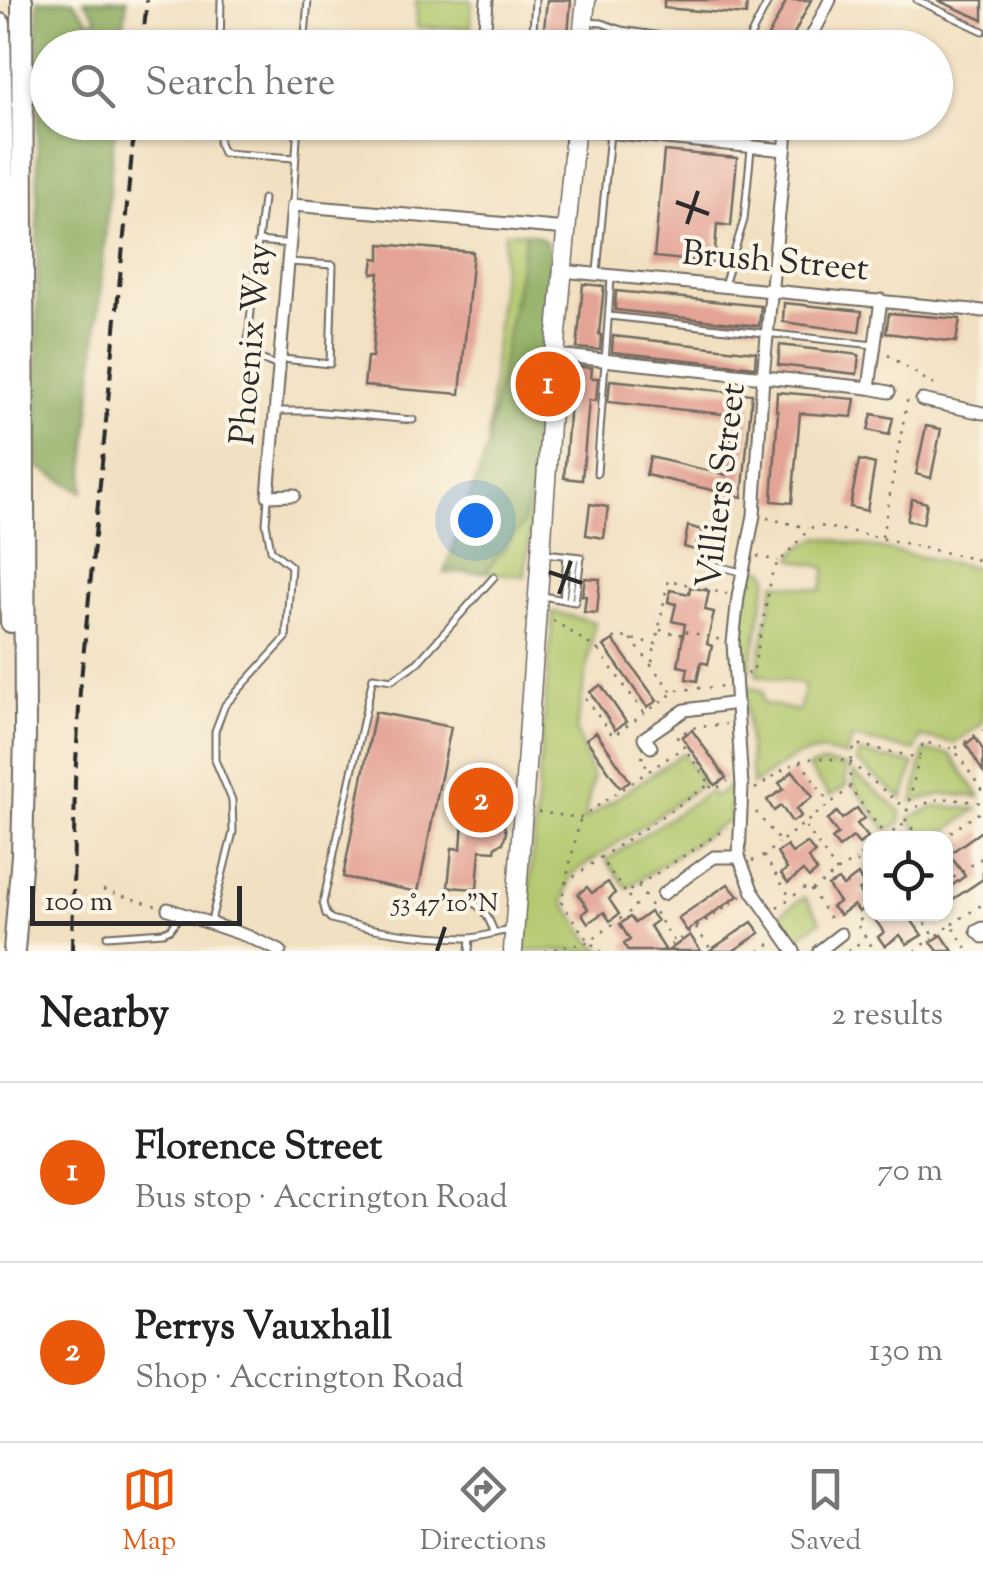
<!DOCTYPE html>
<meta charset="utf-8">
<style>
:root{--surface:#fff;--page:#f6f6f6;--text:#222;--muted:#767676;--line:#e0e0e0;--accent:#ea580c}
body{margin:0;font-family:"Sorts Mill Goudy",serif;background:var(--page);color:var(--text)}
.controls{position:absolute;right:30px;bottom:30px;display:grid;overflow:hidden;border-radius:20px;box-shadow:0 2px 8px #0004}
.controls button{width:90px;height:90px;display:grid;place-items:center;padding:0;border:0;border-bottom:2px solid var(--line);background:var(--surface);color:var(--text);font:50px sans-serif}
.scale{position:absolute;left:30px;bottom:25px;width:212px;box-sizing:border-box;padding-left:10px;border:5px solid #2b2b2b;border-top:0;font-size:28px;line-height:35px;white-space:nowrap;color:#2b2b2b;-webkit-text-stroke:8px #fcf5e5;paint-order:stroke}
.you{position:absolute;left:475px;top:520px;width:35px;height:35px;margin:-25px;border:8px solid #fff;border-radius:50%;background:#1a73e8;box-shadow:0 0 0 15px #1a73e833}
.badge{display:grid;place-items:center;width:65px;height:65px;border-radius:50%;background:var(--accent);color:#fff;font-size:32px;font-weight:700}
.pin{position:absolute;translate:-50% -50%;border:5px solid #fff;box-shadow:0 2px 10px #0006}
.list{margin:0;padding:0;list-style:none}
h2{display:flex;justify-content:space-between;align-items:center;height:130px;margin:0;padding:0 40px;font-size:42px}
h2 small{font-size:32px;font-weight:400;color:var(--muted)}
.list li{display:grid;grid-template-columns:65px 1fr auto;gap:30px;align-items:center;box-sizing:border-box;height:180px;padding:0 40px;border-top:2px solid var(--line)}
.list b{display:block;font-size:38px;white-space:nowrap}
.list p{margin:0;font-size:32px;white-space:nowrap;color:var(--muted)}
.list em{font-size:32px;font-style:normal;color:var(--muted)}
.icon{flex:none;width:55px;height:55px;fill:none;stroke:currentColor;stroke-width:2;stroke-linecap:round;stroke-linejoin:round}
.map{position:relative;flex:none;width:983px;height:951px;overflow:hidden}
.search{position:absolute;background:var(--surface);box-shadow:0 2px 8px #0004;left:30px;right:30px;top:30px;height:110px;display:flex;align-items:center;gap:25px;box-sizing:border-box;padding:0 35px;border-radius:55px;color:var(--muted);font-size:38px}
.sheet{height:490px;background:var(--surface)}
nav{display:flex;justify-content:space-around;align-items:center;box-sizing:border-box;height:140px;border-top:2px solid var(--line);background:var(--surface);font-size:28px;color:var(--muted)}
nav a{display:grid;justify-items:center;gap:5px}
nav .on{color:var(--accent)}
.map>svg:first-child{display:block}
</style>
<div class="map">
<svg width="983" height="951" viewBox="0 0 983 951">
<rect width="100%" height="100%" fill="#fcf5e5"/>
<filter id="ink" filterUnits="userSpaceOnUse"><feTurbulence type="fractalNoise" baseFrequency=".01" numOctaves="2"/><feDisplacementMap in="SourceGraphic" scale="20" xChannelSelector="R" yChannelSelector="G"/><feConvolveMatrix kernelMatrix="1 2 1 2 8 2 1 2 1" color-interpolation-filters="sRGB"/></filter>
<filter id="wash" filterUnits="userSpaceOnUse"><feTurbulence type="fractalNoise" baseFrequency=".0048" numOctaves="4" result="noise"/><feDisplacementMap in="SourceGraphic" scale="40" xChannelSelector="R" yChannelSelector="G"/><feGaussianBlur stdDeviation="2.25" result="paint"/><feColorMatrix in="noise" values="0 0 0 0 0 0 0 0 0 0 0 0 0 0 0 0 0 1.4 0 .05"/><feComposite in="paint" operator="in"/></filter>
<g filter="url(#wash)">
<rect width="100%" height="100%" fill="#f1e0c1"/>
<g fill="#b1c76c" stroke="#6e794c" stroke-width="2.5">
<path d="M416,0h56l-1,28 -54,-1z"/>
<path d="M505,232l21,1 -39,216z"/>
<path d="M536,476l-11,100 -40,-4 22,-26 16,-23z"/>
<path d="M820,537l163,32v154l-29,20 -34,-6 -5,14 -63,-13 -6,18 -26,-5 -26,6 -42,28 -7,-94 4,-4 13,4 1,12 36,8 6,-26 -49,-10 19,-92 47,7 4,-22 -34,-9 6,-10z"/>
<path d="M762,569l5,4 1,5 -18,91 -8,-3c-4,-31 4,-64 10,-95z"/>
<path d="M553,612l42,10 -19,108 17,48 -9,42 99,-67 20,31 -132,91 -7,27 27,40 13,9h-80z"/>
<path d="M924,751l26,3 30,43 -36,-3 -31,8z"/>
<path d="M859,753l55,11 -11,35 -47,-38z"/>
<path d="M822,763l24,3v20l-16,10 -22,-28z"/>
<path d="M853,772l48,39v11l-14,8 -33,-43z"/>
<path d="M731,785v38h-7l-97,65 -21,-28 104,-69 4,7z"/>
<path d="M938,806l39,3 -40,29h-14l-14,-20z"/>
<path d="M805,897l16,24 -27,19 -16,-25z"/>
</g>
<g fill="#8cac60" stroke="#5c6c46" stroke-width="2.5">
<path d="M38,0h35l18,23 6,-6 -13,-17h43l-6,47 -73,1v74l67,1 -32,369 -46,-26z"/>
<path d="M526,233c16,2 23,7 25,24l-15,219 -13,47 -16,23 -22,26 -41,1 43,-124z"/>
</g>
<g id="blocks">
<g fill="#e3a395">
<path d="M547,0h24l-4,48h-25z"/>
<path d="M664,0h83l-1,15 -82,-7z"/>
<path d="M787,0h24l-24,48h-25z"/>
<path d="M937,0h46v20z"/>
<path d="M664,151l73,7 -6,68 -14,-2 -3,39 -60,-6z"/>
<path d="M380,244l93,8 -13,142 -96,-8 3,-29h5l7,-84 -7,1 2,-16 6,1z"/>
<path d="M583,284l21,2 -5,48 2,1 -1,15 -23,-2z"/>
<path d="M616,291l145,15 -2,20 -144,-16z"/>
<path d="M784,303l78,8 -3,21 -76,-10z"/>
<path d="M889,313l71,6 -4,23 -70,-9z"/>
<path d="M613,336l143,16 -1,15 -143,-15z"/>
<path d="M780,345l79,10 -2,19 -79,-9z"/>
<path d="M573,366l19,2 -1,10h7l-2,23 -7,-1 -7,80 -18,-2z"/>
<path d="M610,380l142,14 -10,103 -96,-22 4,-18 76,18 7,-60 -125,-13z"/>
<path d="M777,392l78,7 -3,18 -52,-4 -8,90 -20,-2 6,-90h-2z"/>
<path d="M872,414l21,4 -4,17 -21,-5z"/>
<path d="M926,426l15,3 -10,49 -15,-4z"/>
<path d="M859,460l16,4 -8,47 -17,-4z"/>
<path d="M912,499l15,4 -4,21 -16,-4z"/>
<path d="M590,504l18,3 -4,31 -18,-3z"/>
<path d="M688,526l17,5 -6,4 -4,15 -11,-3z"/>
<path d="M708,531l17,3 -5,22 -12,-3 3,-15z"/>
<path d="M585,578l15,1 -3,34 -13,-1 2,-16h-4z"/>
<path d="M690,587l19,4 -4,19 9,2 -7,32 5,2 -4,18 -7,-2 -4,19 -11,-2 2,-11 -10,-2 7,-42 -13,-3 4,-17 -8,-2 2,-12 19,4z"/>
<path d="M613,640l44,61 -10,6 -43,-61z"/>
<path d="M601,685l25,37 -11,8 -25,-38z"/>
<path d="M375,712l76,15 -33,165 -75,-15z"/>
<path d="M692,730l34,48 -11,7 -33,-48z"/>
<path d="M596,732l34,49 -10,6 -34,-48z"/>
<path d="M975,737l8,13v22l-17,-28z"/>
<path d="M793,771l20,26 -17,12 5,7 -9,6 -11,-16 -7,5 -7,-11 17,-11 -5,-6z"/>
<path d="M466,779l32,1 -2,41 8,4 2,8 -3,10 -7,3 -1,5 -15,-1 -3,39 -29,-2 4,-39 9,1z"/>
<path d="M857,808l7,10 -7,6 11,13 -9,7 -6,-7 -14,11 -7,-9 6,-5 -11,-14 10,-8 5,7z"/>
<path d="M983,830v49l-37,25v-14l19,-14 -16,-22z"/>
<path d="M807,843l8,10 -7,5 9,13 -8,7 -6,-7 -15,12 -7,-9 6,-5 -10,-16 10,-7 5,7z"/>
<path d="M858,875l7,11 -6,5 10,14 -10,7 -5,-7 -14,10 -8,-8 7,-5 -11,-16 10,-6 5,6z"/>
<path d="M608,882l7,11 -6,6 10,15 -9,7 -6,-9 -16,11 -6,-9 6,-5 -10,-15 9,-7 5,6z"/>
<path d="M728,884l10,12 -51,35 -9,-13z"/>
<path d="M650,912l7,9 -7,5 16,25h-38l-4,-7 6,-4 -10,-16 10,-7 5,6z"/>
<path d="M871,914h36l15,21 -15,9 -7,-9 -15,11 -7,-9 6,-5z"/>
<path d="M752,922l8,11 -27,18h-24z"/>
<path d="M690,935l11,16h-33z"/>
<path d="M942,935l11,16h-15l-7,-9z"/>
</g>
</g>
</g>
<g filter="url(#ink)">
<use href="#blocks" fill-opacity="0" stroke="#706a60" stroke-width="2.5"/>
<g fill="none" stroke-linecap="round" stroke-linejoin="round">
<defs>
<g id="lane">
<path d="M917,0l66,31"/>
<path d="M586,22l16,1 19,7 68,10"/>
<path d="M487,42l45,4 3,-46"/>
<path d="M220,48l1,-48"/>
<path d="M304,48l4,-48"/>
<path d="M619,48l2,-18"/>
<path d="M748,48l1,-9 20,-39"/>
<path d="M219,122v21l4,10 72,5"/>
<path d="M536,122l37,7"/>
<path d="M738,144l2,-22"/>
<path d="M293,202l5,-80"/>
<path d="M258,241l5,-42"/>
<path d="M597,272l13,-139"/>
<path d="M724,285l20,-65 7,-71"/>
<path d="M609,316l265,29"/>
<path d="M283,359l47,5 3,-99 -44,-3"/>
<path d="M276,365l-21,-8 -7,-16 10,-100 32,3"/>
<path d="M278,411h34l101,9"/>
<path d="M597,473l14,-194"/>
<path d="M705,537l-6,24 42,11"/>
<path d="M494,577l-76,85 -26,18 -19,-3 -50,226 3,11 5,5c43,12 89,18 134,19 17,1 30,-8 47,-7"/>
<path d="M543,596l32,6 6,-45 -36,-4"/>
<path d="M563,599l4,-43"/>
<path d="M569,600l6,-43"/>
<path d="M473,902c12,9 16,16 21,30"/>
<path d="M211,921l22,-89 -1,-32 -17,-40v-29l10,-26 61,-67 5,-72 -20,-16 -5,-27 2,-24"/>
<path d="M107,936l56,-4 7,-3 10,-13"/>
<path d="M469,951l1,-13"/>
</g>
<g id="street">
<path d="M484,41l3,-41"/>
<path d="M806,48l24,-48"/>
<path d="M788,122l-25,255 -9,138 -16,82 -5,46 9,143 -3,71 14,35 41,59"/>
<path d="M576,129l209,21"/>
<path d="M562,271l421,40"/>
<path d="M555,355l314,33 20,4"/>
<path d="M869,388l12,-88"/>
<path d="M922,400l61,13"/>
<path d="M294,495l-26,1 25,-291 274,24"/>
<path d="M651,747l-7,-9 41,-28 52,-7"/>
<path d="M663,894l51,-37h25"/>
<path d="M168,909l79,27 33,15"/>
<path d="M983,928l-6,3 6,6"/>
<path d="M819,951l22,-17"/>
</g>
<g id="primary">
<path d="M581,48l5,-48"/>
<path d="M513,951l41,-584 22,-245"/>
</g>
<g id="highway">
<path d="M0,24l11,598"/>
<path d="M14,951l8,-96 3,-121 -3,-734"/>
</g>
</defs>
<use href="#lane" stroke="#706a60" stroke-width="9"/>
<use href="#street" stroke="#706a60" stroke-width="15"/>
<use href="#primary" stroke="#706a60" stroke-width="21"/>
<use href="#highway" stroke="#706a60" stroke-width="24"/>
<g stroke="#706a60" stroke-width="2.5" stroke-dasharray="2.5 8" stroke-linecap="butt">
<path d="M888,355l52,34"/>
<path d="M767,518l41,10"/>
<path d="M882,537l26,-140"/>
<path d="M757,556l21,5"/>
<path d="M553,620l45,30 19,-14 39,8 12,-64 59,14"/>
<path d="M660,630l21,5v-5l40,10"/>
<path d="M631,639l41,53"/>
<path d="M599,651l45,62"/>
<path d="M652,662l3,-17"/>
<path d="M747,674l6,-1 20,-104 37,-41 9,-2 35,6 129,29"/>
<path d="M585,698l28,38 64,-46 48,-4"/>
<path d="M956,748l27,-18"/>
<path d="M643,756l-2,3 8,11"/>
<path d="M800,761l29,41"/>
<path d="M850,762l57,48 35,-12 41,5"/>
<path d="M850,764v24l36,49"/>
<path d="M710,786l4,4 14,-9"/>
<path d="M755,789c40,-27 46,-37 95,-27l5,-18 64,14 4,-16 31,7 29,43"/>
<path d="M538,812l42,6 104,-71 -7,-10 14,-9 35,-4"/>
<path d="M756,812l24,30 22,-17"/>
<path d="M580,820l-19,82 28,40 12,9"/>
<path d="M884,838l23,-16"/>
<path d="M919,838l-14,-19 14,-60"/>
<path d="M942,838l41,-28"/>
<path d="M870,848l-15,11 15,23"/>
<path d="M764,856l26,41"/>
<path d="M752,861l12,-5 14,-13"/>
<path d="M837,872l-33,-48 46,-36"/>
<path d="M946,877l3,4 34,-24"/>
<path d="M565,883l34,-24"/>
<path d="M638,886l36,55"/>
<path d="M103,890l54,16"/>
<path d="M812,890l43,-31"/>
<path d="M625,892l-25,-34 110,-74 -25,-35"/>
<path d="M777,907l31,-21 25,37"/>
<path d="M870,913l-14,10 19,28"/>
<path d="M919,914l16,23 16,-12 18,26"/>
<path d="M952,924l31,-20"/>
<path d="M696,928l16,23"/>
<path d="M544,951l45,-9 47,-35 -10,-14 101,-65"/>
<path d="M662,951l80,-55"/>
<path d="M759,951l14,-9"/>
<path d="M848,951l17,-12"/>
<path d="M915,951l18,-13"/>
</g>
<use href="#lane" stroke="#fff" stroke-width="5"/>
<use href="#street" stroke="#fff" stroke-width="11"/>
<use href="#primary" stroke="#fff" stroke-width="18"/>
<use href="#highway" stroke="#fff" stroke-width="20"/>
<g stroke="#2b2b2b" stroke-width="4" stroke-dasharray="15 8" stroke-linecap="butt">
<path d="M142,48l5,-48"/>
<path d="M72,951l3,-170 5,-91 55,-568"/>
</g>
</g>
</g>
<path fill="none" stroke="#2b2b2b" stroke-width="4" d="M676,202l33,12M687,224l11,-33M549,572l33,11M559,594l12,-33M437,951l8,-24"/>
<g text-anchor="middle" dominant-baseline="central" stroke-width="8" stroke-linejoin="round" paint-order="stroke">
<g font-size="35" fill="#2b2b2b" stroke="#fcf5e5">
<text transform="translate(775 263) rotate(5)">Brush Street</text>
<text transform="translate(253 344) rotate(-85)">Phoenix Way</text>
<text transform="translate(723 486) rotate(-83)">Villiers Street</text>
</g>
</g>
<g font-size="25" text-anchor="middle" fill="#2b2b2b" stroke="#fcf5e5" stroke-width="8" stroke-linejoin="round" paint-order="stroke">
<text x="445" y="911">53°47'10"N</text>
</g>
</svg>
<div class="controls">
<button><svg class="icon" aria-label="locate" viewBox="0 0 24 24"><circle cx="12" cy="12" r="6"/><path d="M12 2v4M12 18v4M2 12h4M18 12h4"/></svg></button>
</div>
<div class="scale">100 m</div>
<div class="you"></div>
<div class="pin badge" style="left:548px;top:384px">1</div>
<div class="pin badge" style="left:481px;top:800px">2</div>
<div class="search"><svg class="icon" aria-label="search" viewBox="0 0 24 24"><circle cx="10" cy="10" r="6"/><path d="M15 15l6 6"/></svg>Search here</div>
</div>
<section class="sheet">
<h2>Nearby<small>2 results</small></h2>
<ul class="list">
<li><span class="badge">1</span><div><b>Florence Street</b><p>Bus stop · Accrington Road</p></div><em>70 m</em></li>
<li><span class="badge">2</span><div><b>Perrys Vauxhall</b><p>Shop · Accrington Road</p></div><em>130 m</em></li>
</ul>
</section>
<nav>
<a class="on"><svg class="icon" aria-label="map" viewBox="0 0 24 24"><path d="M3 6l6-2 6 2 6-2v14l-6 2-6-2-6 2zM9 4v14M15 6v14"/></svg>Map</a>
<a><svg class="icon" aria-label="directions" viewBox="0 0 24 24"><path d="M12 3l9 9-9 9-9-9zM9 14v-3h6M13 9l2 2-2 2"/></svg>Directions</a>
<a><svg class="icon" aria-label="saved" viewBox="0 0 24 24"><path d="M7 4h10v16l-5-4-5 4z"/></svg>Saved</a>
</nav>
